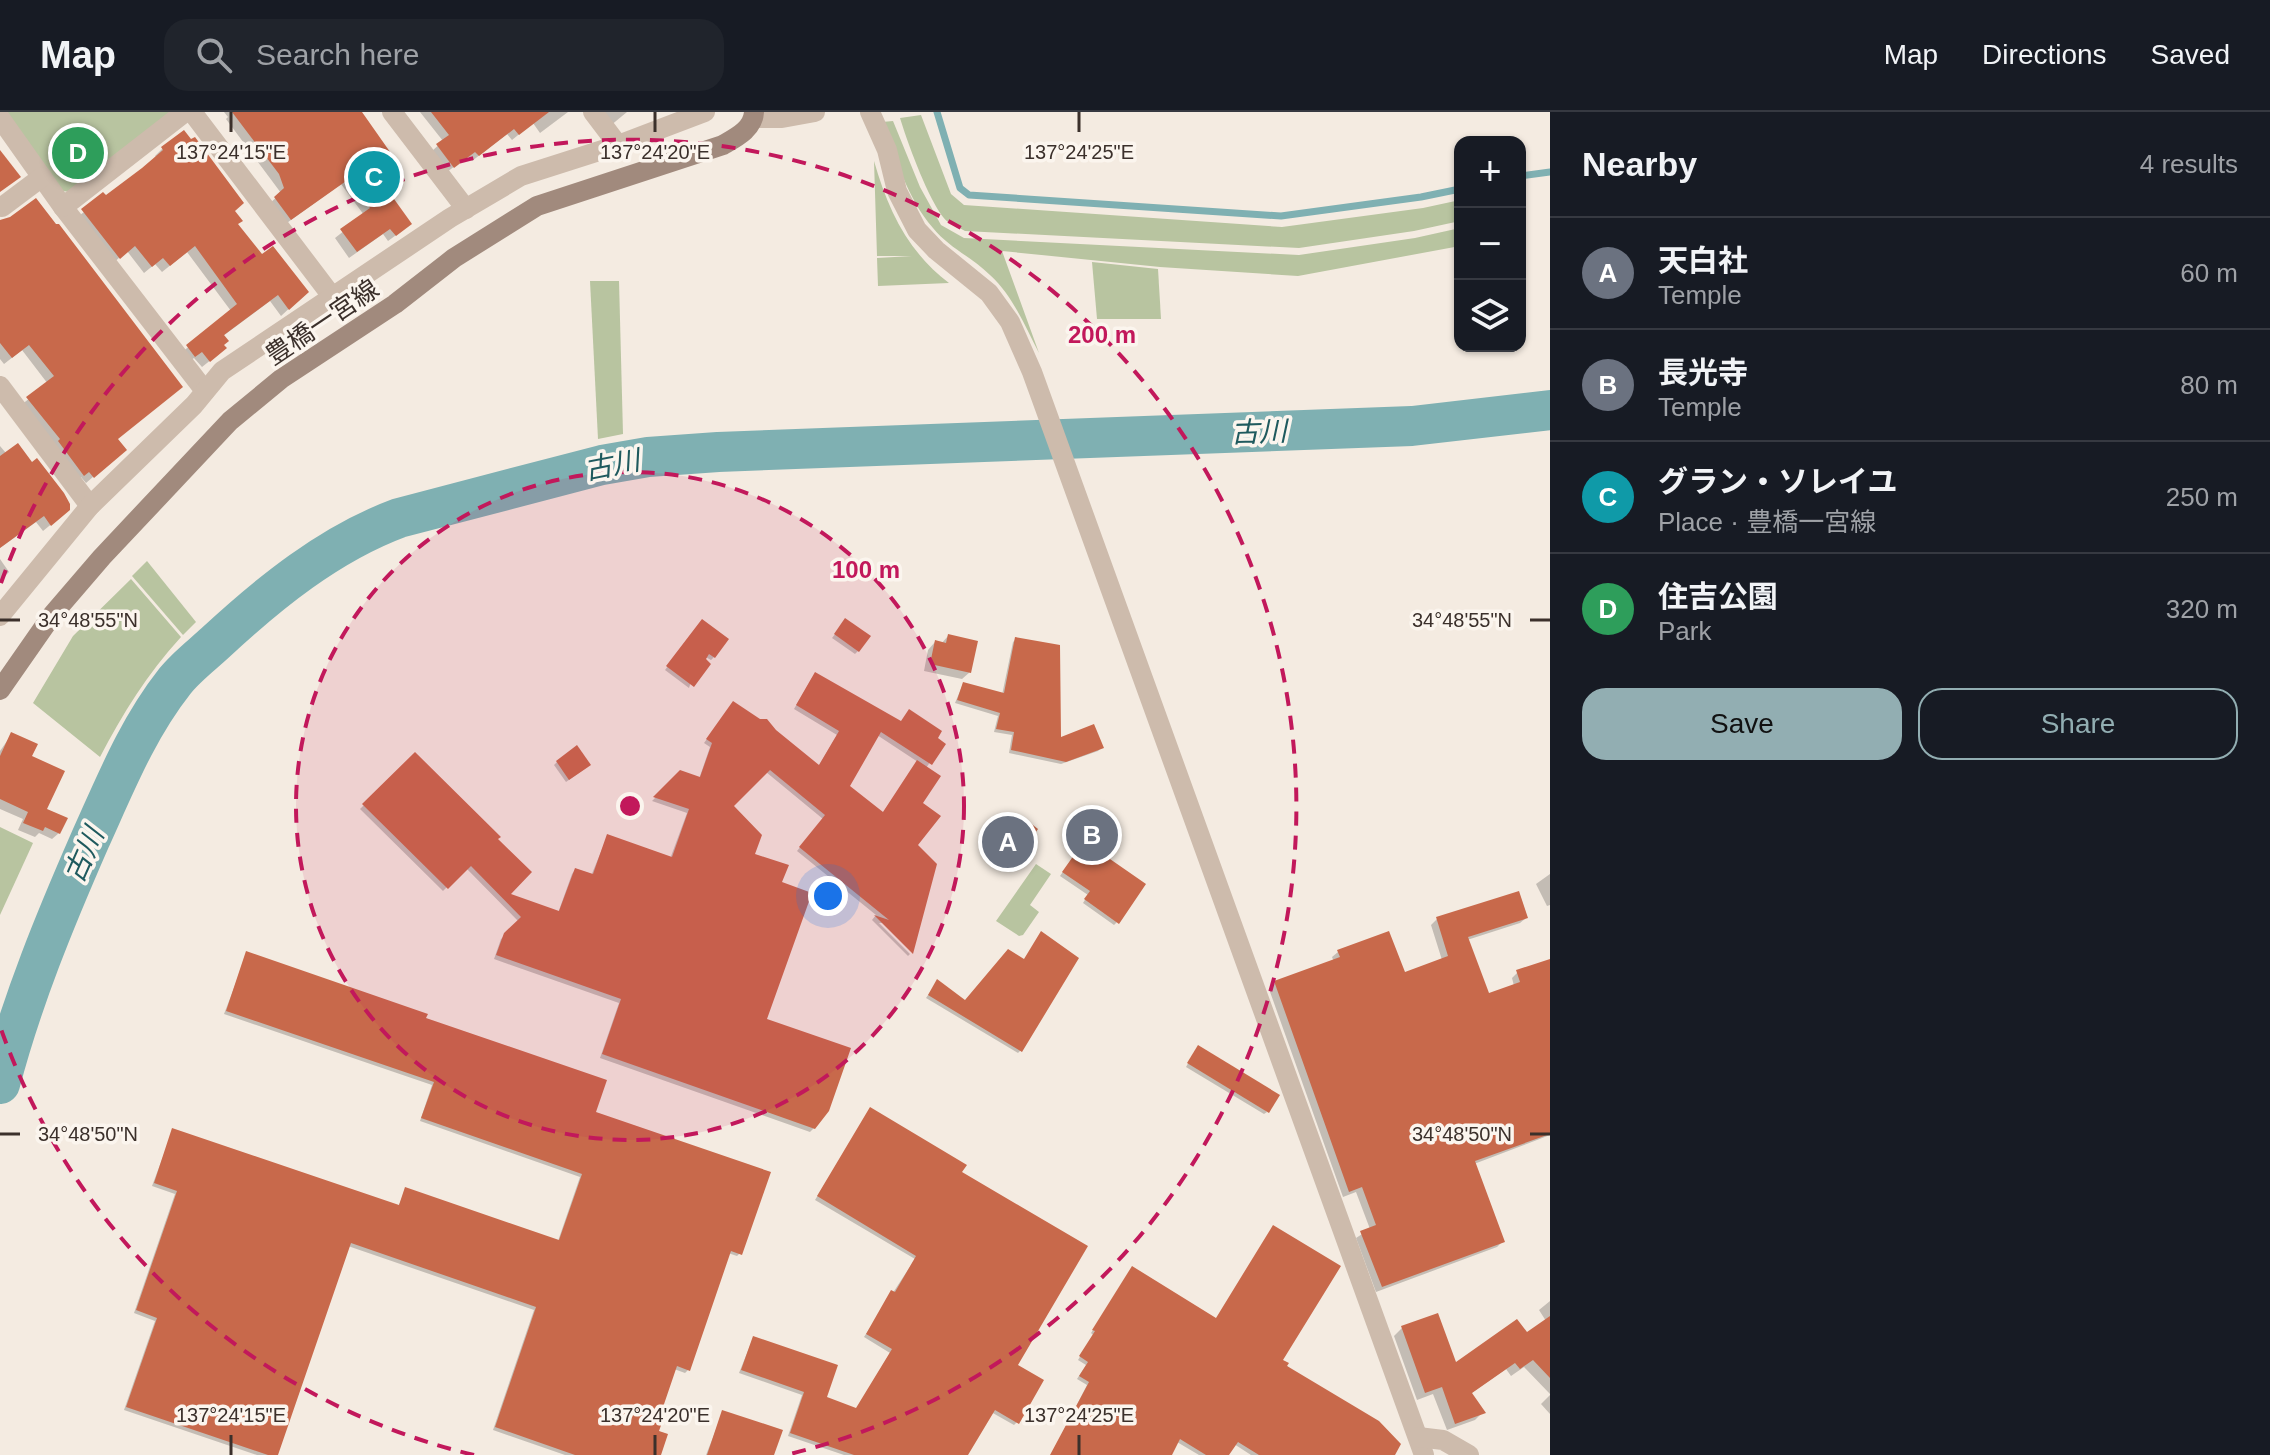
<!DOCTYPE html>
<meta charset="utf-8">
<style>
:root{--surface:#171b24;--page:#20242c;--text:#f1f3f6;--muted:#9ea1a6;--line:#363941;--accent:#92aeb2}
body{margin:0;font-family:Arial,"Noto Sans JP",sans-serif;background:var(--page);color:var(--text)}
.controls{position:absolute;right:24px;top:24px;display:grid;overflow:hidden;border-radius:16px;box-shadow:0 2px 6px #0004}
.controls button{width:72px;height:72px;display:grid;place-items:center;padding:0;border:0;border-bottom:2px solid var(--line);background:var(--surface);color:var(--text);font:40px sans-serif}
.you{position:absolute;left:828px;top:784px;width:28px;height:28px;margin:-20px;border:6px solid #fff;border-radius:50%;background:#1a73e8;box-shadow:0 0 0 12px #1a73e833}
.badge{display:grid;place-items:center;width:52px;height:52px;border-radius:50%;background:var(--accent);color:#fff;font-size:26px;font-weight:700}
.pin{position:absolute;translate:-50% -50%;border:4px solid #fff;box-shadow:0 2px 8px #0006}
.list{margin:0;padding:0;list-style:none}
h2{display:flex;justify-content:space-between;align-items:center;height:104px;margin:0;padding:0 32px;font-size:34px}
h2 small{font-size:26px;font-weight:400;color:var(--muted)}
.list li{display:grid;grid-template-columns:52px 1fr auto;gap:24px;align-items:center;box-sizing:border-box;height:112px;padding:0 32px;border-top:2px solid var(--line)}
.list b{display:block;font-size:30px;white-space:nowrap}
.list p{margin:0;font-size:26px;white-space:nowrap;color:var(--muted)}
.list em{font-size:26px;font-style:normal;color:var(--muted)}
.actions{display:flex;gap:16px;padding:24px 32px}
.actions a{flex:1;padding:18px 0;border:2px solid var(--accent);border-radius:24px;text-align:center;font-size:28px;color:var(--accent)}
.actions .main{background:var(--accent);color:#111}
.icon{flex:none;width:44px;height:44px;fill:none;stroke:currentColor;stroke-width:2;stroke-linecap:round;stroke-linejoin:round}
.map{position:relative;flex:none;width:1550px;height:1343px;overflow:hidden}
header{display:flex;align-items:center;gap:48px;box-sizing:border-box;height:112px;padding:0 40px;background:var(--surface);border-bottom:2px solid var(--line)}
header strong{font-size:38px}
nav{display:flex;gap:44px;margin-inline-start:auto;font-size:28px}
.search{width:560px;height:72px;background:var(--page);display:flex;align-items:center;gap:20px;box-sizing:border-box;padding:0 28px;border-radius:24px;color:var(--muted);font-size:30px}
main{display:flex}
aside{flex:1;background:var(--surface)}
.map>svg:first-child{display:block}
</style>
<header>
<strong>Map</strong>
<div class="search"><svg class="icon" aria-label="search" viewBox="0 0 24 24"><circle cx="10" cy="10" r="6"/><path d="M15 15l6 6"/></svg>Search here</div>
<nav><a>Map</a><a>Directions</a><a>Saved</a></nav>
</header>
<main>
<div class="map">
<svg width="1550" height="1343" viewBox="0 0 1550 1343">
<rect width="100%" height="100%" fill="#f4ebe1"/>
<g fill="#b8c4a0">
<path d="M1,0h172l-101,80 -11,-1z"/>
<path d="M921,3l30,79 13,11 318,22 141,-19 37,-8v21l-46,10 -115,17 -334,-17c-5,-3 -12,-6 -17,-9 -17,-14 -41,-81 -48,-104z"/>
<path d="M893,9l27,66 21,38 23,13 335,17 116,-17 45,-10v18l-162,30 -138,-9 -158,-16 37,102c-14,-27 -26,-57 -49,-78 -18,-18 -41,-27 -57,-47 -26,-30 -37,-70 -51,-106z"/>
<path d="M874,49c14,49 34,91 75,122l-71,3 -1,-28 35,-2h-35z"/>
<path d="M1092,150l66,7 3,50h-64z"/>
<path d="M590,169h29l4,153 -25,5z"/>
<path d="M147,449l49,61 -13,13 -51,-59z"/>
<path d="M131,467l50,58c-34,37 -58,76 -81,120l-67,-54 40,-67z"/>
<path d="M0,715l33,16 -33,72z"/>
<path d="M1036,752l15,10 -21,31 9,7 -16,23 -4,1 -23,-15z"/>
</g>
<g fill="#0003" fill-rule="evenodd">
<path d="M224,0h133l39,60 -1,16 -8,5 16,37 -15,11 -5,-7 -34,24 -14,-20 29,-23 -23,-31 -57,41 -16,-20 13,-12 -55,-74 2,-2z"/>
<path d="M420,0h148l-28,21 -7,-10 -21,17 -5,-6 -35,27 -4,-5 -21,16 -16,-20 12,-11z"/>
<path d="M600,0h27l-17,14z"/>
<path d="M183,20l49,79 4,14 26,32 45,35 -26,24 -11,-15 -47,35 -6,19 -15,12 -8,-9 -7,5 -7,-9 51,-43 -44,-59 -25,20 -7,-8 -11,9 -17,-22 -15,13 -36,-46 81,-60 -2,-2 7,-7z"/>
<path d="M0,108l116,219 1,17 -31,27 -5,-6 -5,5 -55,-77 27,-21 -26,-34 -18,14 -4,-5z"/>
<path d="M0,334l60,71 -17,14 -7,-9 -36,26z"/>
<path d="M0,447l9,13 -9,9z"/>
<path d="M843,512l15,27 -3,3 -23,-16z"/>
<path d="M699,513l15,32 -3,3 -11,-6 -11,34 -24,-18z"/>
<path d="M948,524l22,36 -8,7 -38,-8 4,-21 7,-8 6,2z"/>
<path d="M1016,527l43,101 42,8 -3,3 -37,13 -52,-11 3,-18 -18,-3 4,-16 -43,-13 8,-19 39,11 11,-53z"/>
<path d="M812,566l131,66 -17,24 -5,35 -5,42 -4,105 -27,-27h-6l31,31 -2,2 -36,-36 4,-5 -79,-64 26,-32 -57,-47 -35,34 22,49 27,29 -15,136 49,108 -4,4 -210,-74 19,-55 -125,-44 7,-20 18,-17 -53,-54 -23,23 -83,-82 55,-54 81,84 11,56 51,18 14,-39 3,-4 16,6 16,-39 63,22 17,-46 -35,-12 28,-28 19,6 11,-32 -6,-4 26,-36 44,24 44,36 19,-32 -43,-26zM877,623l41,27 -36,52 -35,-28z"/>
<path d="M12,622l17,23 16,53 14,23 -7,6 -13,-6 -4,4 -17,-7 5,-11 -23,-10v-58z"/>
<path d="M557,650l29,6 -20,14 -12,-17z"/>
<path d="M1017,708l18,9 -14,19 -15,-11z"/>
<path d="M1081,734l36,76 -3,3 -31,-22 5,-8 -28,-19z"/>
<path d="M1550,762v31l-3,1 -11,-22z"/>
<path d="M1526,806l-6,5 -53,17 21,55 26,-9 -2,-8 6,-6 32,-11v174l-76,29 29,77 -6,6 -121,45 -20,-54 14,-9 -14,-37 -13,5 -74,-208 6,-6 59,-21 -2,-5 6,-5 66,22 38,-14 -11,-35 6,-6z"/>
<path d="M247,842l177,65 169,95 147,139 -3,3 -9,-3 -40,117 -3,3 -11,-4 -15,46 -3,18 2,22h-93l-72,-25 41,-120 -186,-64 -72,209h-19l-133,-45 31,-89 -21,-8 41,-119 -23,-8 21,-56 225,77 8,-18 152,52 22,-64 -160,-56 12,-36 -208,-71z"/>
<path d="M935,873l86,65 -3,3 -92,-55z"/>
<path d="M1195,939l72,61 -3,2 -78,-47z"/>
<path d="M868,1001l92,60 55,192 2,57 -3,3 -23,-13 -26,43h-121l-56,-19 14,-41 -63,-22 14,-35 71,61 32,11 34,-57 -26,-16 51,-78 -100,-59z"/>
<path d="M1130,1160l150,88 113,95h-142l-17,-11 -7,11h-28l-22,-13 -7,13h-119l36,-70 -10,-6 9,-14 -8,-5 15,-25 -2,-2z"/>
<path d="M1550,1189v93l-26,-27 -13,9 -5,-7 -36,25 13,18 -8,8 -28,10 -14,-36 -16,6 -23,-64 8,-8 52,37 72,-30 20,-14 -7,-11z"/>
<path d="M1550,1283v19l-9,-10z"/>
<path d="M723,1300l49,43h-66z"/>
</g>
<g fill="none" stroke-linecap="round" stroke-linejoin="round">
<g stroke="#7fb0b2" stroke-width="7">
<path d="M937,0l23,76 9,7 312,21 140,-19 39,-8"/>
<path d="M1520,64l30,-4"/>
</g>
<path stroke="#7fb0b2" stroke-width="40" d="M0,972c22,-84 55,-164 90,-244 25,-55 47,-111 85,-159 11,-14 27,-26 40,-38 54,-50 114,-99 184,-125l203,-53 46,-8 70,-5 694,-26 138,-16"/>
</g>
<g fill="#c8694b">
<path d="M232,0h130l40,57 -4,3 7,9 -16,11 23,32 -16,12 -6,-7 -33,23 -17,-23 30,-21 -21,-29 -58,41 -17,-23 10,-9 -5,-14z"/>
<path d="M431,0h118l-30,23 -5,-6 -35,27 -4,-4 -21,16 -18,-24 13,-9z"/>
<path d="M184,18l7,9 4,-2 49,66 -9,8 8,10 -5,3 24,30 11,-8 36,46 -20,18 -11,-15 -54,40 5,6 -5,4 3,3 -17,14 -8,-10 -7,5 -9,-12 51,-41 -42,-58 -25,20 -7,-8 -11,9 -17,-21 -15,13 -39,-50 22,-17 3,3 36,-27 21,-18 -2,-3z"/>
<path d="M0,38l21,27 -21,15z"/>
<path d="M36,86l20,26h3l124,163 -65,52 9,11 -33,28 -5,-6 -5,4 -26,-35 2,-2 -34,-42 28,-21 -25,-31 -17,13 -12,-15v-123l10,-3z"/>
<path d="M18,331l14,19 5,-4 27,35 6,11v6l-19,16 -7,-10 -44,32v-92z"/>
<path d="M845,506l26,18 -12,16 -25,-18z"/>
<path d="M702,507l27,20 -14,19 -6,-4 -3,5 5,5 -17,23 -28,-21z"/>
<path d="M948,522l30,7 -7,32 -41,-9 5,-24 11,3z"/>
<path d="M1015,525l45,8 1,92 33,-13 10,24 -38,14 -55,-12 3,-18 -18,-3 4,-16 -43,-13 6,-18 41,11z"/>
<path d="M815,560l86,49 8,-12 33,22 -4,7 8,6 -14,21 -51,-33 -31,54 33,26 34,-52 24,16 -18,27 18,13 -23,29 19,19 -24,90 -39,-39 15,5 -90,-73 26,-32 -55,-45 -36,36 28,29 -7,19 34,11 -7,17 30,11 -45,126 84,29 -22,63 -14,18 -213,-75 19,-55 -125,-44 8,-22 17,-16 -50,-51 -23,23 -86,-85 53,-52 86,85 -3,2 34,33 -21,22 48,17 16,-43 18,6 14,-40 65,23 17,-48 -36,-12 27,-27 20,7 12,-34 -6,-4 27,-38 27,18h7l9,11 43,35 20,-34 -43,-26z"/>
<path d="M11,620l27,12 -6,12 33,15 -18,38 21,9 -8,16 -15,-7 -2,4 -20,-8 5,-11 -28,-13v-43z"/>
<path d="M577,633l14,20 -22,15 -13,-19z"/>
<path d="M1020,703l18,14 -12,17 -19,-13z"/>
<path d="M1084,729l62,43 -27,40 -35,-25 6,-8 -28,-19z"/>
<path d="M1519,779l9,27 -60,19 21,56 31,-11 -4,-12 34,-11v175l-75,27 30,81 -123,45 -22,-56 16,-6 -14,-38 -13,5 -75,-211 66,-24 -3,-7 52,-19 16,41 43,-16 -12,-39z"/>
<path d="M1041,819l38,27 -57,94 -94,-57 9,-16 28,21 43,-51 16,10z"/>
<path d="M246,839l182,63 -2,4 181,62 -11,32 175,60 -29,83 -11,-4 -41,120 -13,-5 -16,47 4,1 -6,17 9,3 -7,21h-86l-80,-28 41,-120 -185,-64 -73,212h-10l-142,-48 31,-89 -21,-8 41,-119 -23,-8 18,-55 227,77 6,-18 154,53 23,-66 -161,-56 13,-36 -208,-71z"/>
<path d="M1198,933l82,50 -11,18 -82,-50z"/>
<path d="M870,995l97,58 -5,7 126,74 -70,119 26,15 -25,44 -24,-14 -27,45h-114l-64,-22 14,-41 -63,-22 12,-34 85,29 -11,32 29,11 36,-59 -26,-15 25,-44 4,2 21,-36 -99,-60z"/>
<path d="M1273,1113l68,41 -58,94 6,3 -2,3 92,55 22,23 -6,11h-136l-21,-13 -9,13h-23l-26,-16 -8,16h-122l39,-73 -10,-6 9,-14 -9,-6 16,-25 -3,-1 40,-64 84,52z"/>
<path d="M1438,1201l18,49 61,-43 10,13 23,-16v62l-17,-18 -13,9 -5,-6 -43,30 14,20 -31,11 -13,-37 -17,6 -24,-67z"/>
<path d="M722,1298l61,20 -9,25h-67z"/>
</g>
<g fill="none" stroke-linecap="round" stroke-linejoin="round">
<g stroke="#cdbbac" stroke-width="20">
<path d="M192,0l142,187"/>
<path d="M392,0l74,97"/>
<path d="M593,0l25,33"/>
<path d="M870,0l17,38 10,41 20,39 19,20 53,43 21,29 22,50 392,1083"/>
<path d="M0,6l63,89 142,184"/>
<path d="M754,6h28l33,-6"/>
<path d="M2,95l40,-30"/>
<path d="M63,95l122,-95"/>
<path d="M0,274l90,120"/>
<path d="M0,504l90,-110 104,-101 28,-34 228,-153 71,-42 97,-31 87,-33"/>
<path d="M1418,1325l25,3 26,15"/>
</g>
<path stroke="#a18a7d" stroke-width="20" d="M0,578l53,-76 49,-57 128,-136 51,-42 114,-75 59,-46 83,-52 186,-61c14,-8 30,-16 31,-33"/>
</g>
<path fill="none" stroke="#3b302b" stroke-width="3" d="M231,0v20M655,0v20M1079,0v20M0,508h20M1530,508h20M0,1022h20M1530,1022h20M231,1323v20M655,1323v20M1079,1323v20"/>
<circle cx="630" cy="694" r="334" fill="#c2185b" fill-opacity=".12"/>
<g fill="none" stroke="#c2185b" stroke-width="4" stroke-dasharray="14 10">
<circle cx="630" cy="694" r="334"/>
<path d="M474 1343A667 667 0 0 1 1 917M1 471A667 667 0 1 1 786 1343"/>
</g>
<g text-anchor="middle" dominant-baseline="central" stroke-width="7" stroke-linejoin="round" paint-order="stroke">
<g font-size="26" fill="#3b302b" stroke="#fbf5ee">
<text transform="translate(322 210) rotate(-34)">豊橋一宮線</text>
</g>
<g font-size="28" font-style="italic" fill="#1f5a5e" stroke="#fbf5ee">
<text transform="translate(1259 320) rotate(-2)">古川</text>
<text transform="translate(612 353) rotate(-11)">古川</text>
<text transform="translate(84 743) rotate(-66)">古川</text>
</g>
</g>
<g font-size="20" text-anchor="middle" fill="#3b302b" stroke="#fbf5ee" stroke-width="7" stroke-linejoin="round" paint-order="stroke">
<text x="231" y="47">137°24'15"E</text>
<text x="655" y="47">137°24'20"E</text>
<text x="1079" y="47">137°24'25"E</text>
<text x="88" y="515">34°48'55"N</text>
<text x="1462" y="515">34°48'55"N</text>
<text x="88" y="1029">34°48'50"N</text>
<text x="1462" y="1029">34°48'50"N</text>
<text x="231" y="1310">137°24'15"E</text>
<text x="655" y="1310">137°24'20"E</text>
<text x="1079" y="1310">137°24'25"E</text>
</g>
<circle cx="630" cy="694" r="12" fill="#c2185b" stroke="#fbf5ee" stroke-width="4"/>
<g font-size="24" text-anchor="middle" font-weight="bold" fill="#c2185b" stroke="#fbf5ee" stroke-width="7" stroke-linejoin="round" paint-order="stroke">
<text x="1102" y="231">200 m</text>
<text x="866" y="466">100 m</text>
</g>
</svg>
<div class="controls">
<button>+</button>
<button>−</button>
<button><svg class="icon" aria-label="layers" viewBox="0 0 24 24"><path d="M12 4l9 5-9 5-9-5zM3 14l9 5 9-5"/></svg></button>
</div>
<div class="you"></div>
<div class="pin badge" style="left:1008px;top:730px;background:#6b7280">A</div>
<div class="pin badge" style="left:1092px;top:723px;background:#6b7280">B</div>
<div class="pin badge" style="left:374px;top:65px;background:#0f9aa8">C</div>
<div class="pin badge" style="left:78px;top:41px;background:#2e9e5b">D</div>
</div>
<aside>
<h2>Nearby<small>4 results</small></h2>
<ul class="list">
<li><span class="badge" style="background:#6b7280">A</span><div><b>天白社</b><p>Temple</p></div><em>60 m</em></li>
<li><span class="badge" style="background:#6b7280">B</span><div><b>長光寺</b><p>Temple</p></div><em>80 m</em></li>
<li><span class="badge" style="background:#0f9aa8">C</span><div><b>グラン・ソレイユ</b><p>Place · 豊橋一宮線</p></div><em>250 m</em></li>
<li><span class="badge" style="background:#2e9e5b">D</span><div><b>住吉公園</b><p>Park</p></div><em>320 m</em></li>
</ul>
<div class="actions"><a class="main">Save</a><a>Share</a></div>
</aside>
</main>
